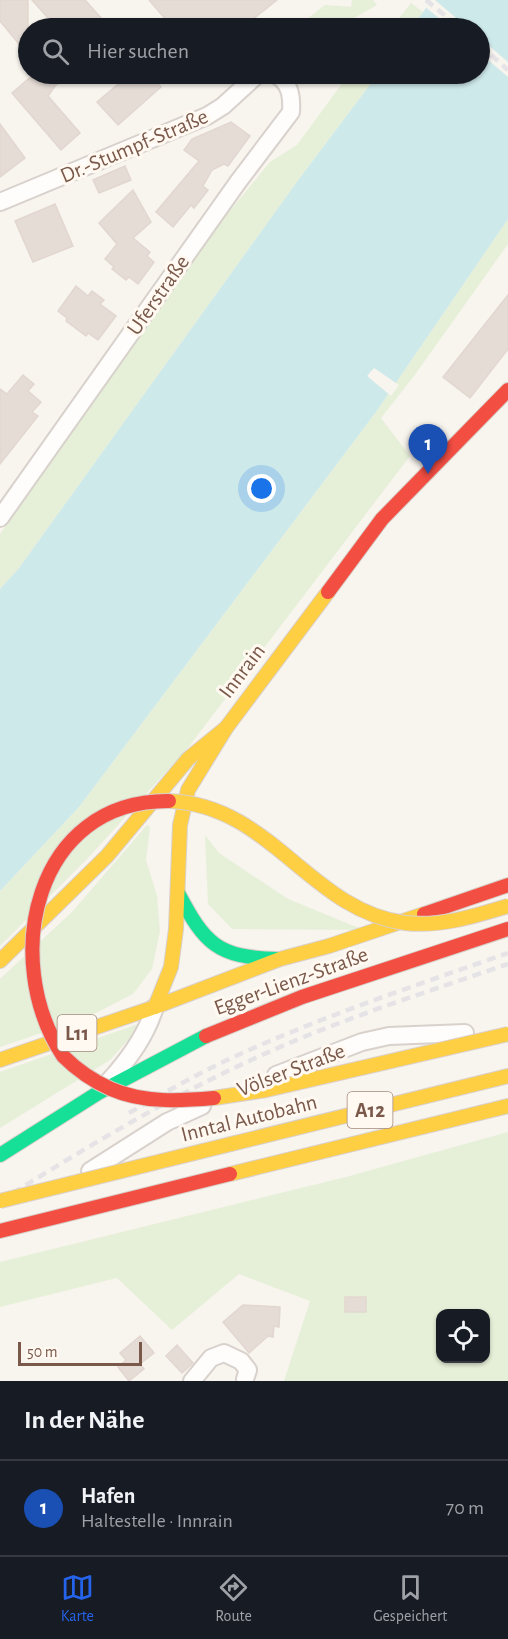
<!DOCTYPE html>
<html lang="de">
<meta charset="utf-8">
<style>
:root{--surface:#171b24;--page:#20242c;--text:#f1f3f6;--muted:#9ea1a6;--line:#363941;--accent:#2563eb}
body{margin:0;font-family:"Alegreya Sans",sans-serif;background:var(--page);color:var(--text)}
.controls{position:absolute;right:18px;bottom:18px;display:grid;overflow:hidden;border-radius:12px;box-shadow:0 2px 4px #0004}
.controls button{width:54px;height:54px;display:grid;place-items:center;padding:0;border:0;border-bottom:2px solid var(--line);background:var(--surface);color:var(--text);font:30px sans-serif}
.scale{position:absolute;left:18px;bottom:15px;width:124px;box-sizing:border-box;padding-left:6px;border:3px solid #7a594b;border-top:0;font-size:16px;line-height:21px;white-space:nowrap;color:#7a594b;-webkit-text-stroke:4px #fff9f1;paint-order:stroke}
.you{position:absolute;left:262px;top:489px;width:21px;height:21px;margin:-15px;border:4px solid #fff;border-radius:50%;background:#1a73e8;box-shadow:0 0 0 9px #1a73e833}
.badge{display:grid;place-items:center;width:39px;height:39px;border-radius:50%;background:var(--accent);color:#fff;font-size:20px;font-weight:700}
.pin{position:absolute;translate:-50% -50px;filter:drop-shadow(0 2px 3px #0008)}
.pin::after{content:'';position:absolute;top:32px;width:21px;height:18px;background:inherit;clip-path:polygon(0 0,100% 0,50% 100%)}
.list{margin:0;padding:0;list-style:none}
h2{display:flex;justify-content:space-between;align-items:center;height:78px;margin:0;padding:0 24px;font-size:26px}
h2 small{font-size:20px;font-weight:400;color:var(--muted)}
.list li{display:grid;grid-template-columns:39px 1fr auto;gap:18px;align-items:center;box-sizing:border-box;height:96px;padding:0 24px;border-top:2px solid var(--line)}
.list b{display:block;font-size:22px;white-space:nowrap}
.list p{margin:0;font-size:20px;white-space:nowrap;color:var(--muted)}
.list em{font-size:20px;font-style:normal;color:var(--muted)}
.icon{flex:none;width:33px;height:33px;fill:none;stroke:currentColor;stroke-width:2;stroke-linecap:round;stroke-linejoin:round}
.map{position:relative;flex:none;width:508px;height:1381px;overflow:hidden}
.search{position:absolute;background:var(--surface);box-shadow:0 2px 4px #0004;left:18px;right:18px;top:18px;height:66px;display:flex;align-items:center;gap:15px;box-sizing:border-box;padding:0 21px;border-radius:33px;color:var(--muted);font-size:22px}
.sheet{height:174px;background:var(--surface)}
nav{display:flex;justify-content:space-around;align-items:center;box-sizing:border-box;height:84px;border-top:2px solid var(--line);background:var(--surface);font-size:16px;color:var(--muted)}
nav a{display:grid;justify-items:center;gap:3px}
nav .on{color:var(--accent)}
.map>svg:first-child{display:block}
</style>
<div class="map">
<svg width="508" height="1381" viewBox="0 0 508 1381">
<rect width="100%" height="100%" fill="#f8f4ee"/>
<g fill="#e6f0d8" fill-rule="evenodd">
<path d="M352,0h21l4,5 -23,13 -7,10h-51l29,-23 26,2z"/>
<path d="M411,3l12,9 -12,16h-20z"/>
<path d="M349,74h29l-79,105 -280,389 -19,21v-55l135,-196 70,-97 65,-79 27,-17z"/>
<path d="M508,219v25l-94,132 -33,42 29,38 -223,293 -99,109 -88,88v-55l79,-84 297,-395z"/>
<path d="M147,825l3,2 -4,33 11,36 3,35 -8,38 -19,25 -45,23 -88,30v-68l72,-67z"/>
<path d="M205,835l14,18 69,46 76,31 -132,-1 -24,-25z"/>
<path d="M144,1022l-34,38 -110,68v-56z"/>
<path d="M508,1132v249h-224l26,-80 -71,-27 -67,56 -55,-52 -117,29v-45l346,-85zM440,1314h46v44h-46z"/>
</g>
<path fill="#cee9ea" d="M432,0h76v219l-132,193 -297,395 -79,84v-302l19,-21 280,-389 79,-105h102v-46h-69z"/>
<g fill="#f8f4ee">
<path d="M429,0h6l33,28h-17l-27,-22z"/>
<path d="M480,38l28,24v15l-28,-24z"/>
<path d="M374,368l25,17 -8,11 -24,-20z"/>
</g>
<g fill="#e5dcd5" stroke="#e2d7d0" stroke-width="1.5">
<path d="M0,0h28v55l-28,-34z"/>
<path d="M32,0h53l25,28h-53z"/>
<path d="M149,0h128l-35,28h-69z"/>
<path d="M34,74h36l-15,12 -7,10 32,37 -19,17 -49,-57z"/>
<path d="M130,74h19l12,13 -43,38 -21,-23z"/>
<path d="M231,122l19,14 -22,30 -4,-2 -12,6 -9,16 5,4 -14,18 -3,-3 -18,22 -17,-15 43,-51 -15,-11 8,-11z"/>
<path d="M0,124l25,34 -25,19z"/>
<path d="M125,166l6,14 -32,13 -6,-13z"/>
<path d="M133,190l18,32 -18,16 17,14 -3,4 7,6 -16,22 -9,-7 -3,3 -14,-11 2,-2 -9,-8 12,-15 -18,-21z"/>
<path d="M55,204l18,42 -40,16 -18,-41z"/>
<path d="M76,286l12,10 4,-5 12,9 -4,4 16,12 -18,24 -10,-7 -2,3 -20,-15 1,-3 -9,-7z"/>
<path d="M508,295v54l-38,49 -27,-21z"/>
<path d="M23,375l11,9 -6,7 13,11 -9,10 6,4 -38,48v-75l7,5z"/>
<rect x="345" y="1297" width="21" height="15"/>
<path d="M243,1305l37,2 -1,20 -5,-1 -1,11 -5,-1 -19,17 -26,-31z"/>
<path d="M140,1336l14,17 -14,11 4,5 -15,12 -11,-14 8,-7 -6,-7z"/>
<path d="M177,1345l16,18 -11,10 -16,-17z"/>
</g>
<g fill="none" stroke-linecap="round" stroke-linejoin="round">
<defs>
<g id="street">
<path d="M0,202l207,-86 16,-10 35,-32"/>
<path d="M0,518l238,-336 53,-70c1,-16 -1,-31 -17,-38"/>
<path d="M276,1075l86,-33 27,-6 76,-3"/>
<path d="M109,1081c20,-22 37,-45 46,-74"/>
<path d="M90,1171l77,-49 35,-16"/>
<path d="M192,1381l19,-23 13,-5 17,8 7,9 -3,9"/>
</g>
<g id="fast">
<path d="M178,893c27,51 39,64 98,66"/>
<path d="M0,1155l98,-62 108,-57"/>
</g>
<g id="slow">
<path d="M0,961l107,-105 81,-97 38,-31"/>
<path d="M155,1007l16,-40 5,-38 4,-104 8,-35 38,-62 102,-136"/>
<path d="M0,1060l155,-53 125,-48 49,-13 95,-32"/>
<path d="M231,1144l277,-68"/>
<path d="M230,1174l278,-68"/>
</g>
<g id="jam">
<path d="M328,592l54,-73 126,-129"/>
<path d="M424,914l84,-29"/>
<path d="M206,1036l96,-39 206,-68"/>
<path d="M0,1231l230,-57"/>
</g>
</defs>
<use href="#street" stroke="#d8d1cc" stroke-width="20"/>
<use href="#fast" stroke="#d8cfc9" stroke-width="16"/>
<use href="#slow" stroke="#d8cfc9" stroke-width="16"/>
<use href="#jam" stroke="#d8cfc9" stroke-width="16"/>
<use href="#street" stroke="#fefdfc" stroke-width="16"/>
<use href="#fast" stroke="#16e098" stroke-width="14"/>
<use href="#slow" stroke="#ffcf43" stroke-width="14"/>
<use href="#jam" stroke="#f24e42" stroke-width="14"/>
<g stroke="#e5e3e6" stroke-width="4.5" stroke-dasharray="9 6" stroke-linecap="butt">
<path d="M426,0l34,28"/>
<path d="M480,45l28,25"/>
<path d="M129,1113c35,-20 71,-41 109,-58 88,-40 179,-70 270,-102"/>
<path d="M0,1201c81,-50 162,-100 249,-140 83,-39 172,-67 259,-97"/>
</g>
<defs>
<g id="slow-bridge">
<path d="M169,801c103,4 140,109 236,122 35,4 70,-7 103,-17"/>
<path d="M214,1098l52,-8 242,-56"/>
<path d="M0,1201l231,-57"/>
</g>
<path id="jam-bridge" d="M169,801c-135,-1 -169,159 -106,255 14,14 30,25 48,33 32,14 69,12 103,9"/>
</defs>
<use href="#slow-bridge" stroke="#dad0ca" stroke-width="16" stroke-linecap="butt"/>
<use href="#jam-bridge" stroke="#dad0ca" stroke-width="16" stroke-linecap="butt"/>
<use href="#slow-bridge" stroke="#ffcf43" stroke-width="14"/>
<use href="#jam-bridge" stroke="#f24e42" stroke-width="14"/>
</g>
<g text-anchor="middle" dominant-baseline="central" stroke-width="6" stroke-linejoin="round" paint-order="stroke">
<g fill="#fff9f1" stroke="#a2897d" stroke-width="1.5">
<rect x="57.5" y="1015" width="39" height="36" rx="4.5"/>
<rect x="347.5" y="1092" width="45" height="36" rx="4.5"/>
</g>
<g font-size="21" font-weight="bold" fill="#7a594b">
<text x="77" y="1033">L11</text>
<text x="370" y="1110">A12</text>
</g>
<g font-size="22" fill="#7a594b" stroke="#fff9f1">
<text transform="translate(134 146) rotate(-23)">Dr.-Stumpf-Straße</text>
<text transform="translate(158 295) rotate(-55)">Uferstraße</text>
<text transform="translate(242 671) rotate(-53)">Innrain</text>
<text transform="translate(291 981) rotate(-20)">Egger-Lienz-Straße</text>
<text transform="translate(291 1070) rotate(-21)">Völser Straße</text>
<text transform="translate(249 1118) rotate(-14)">Inntal Autobahn</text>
</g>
</g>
</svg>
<div class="controls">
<button><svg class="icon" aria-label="locate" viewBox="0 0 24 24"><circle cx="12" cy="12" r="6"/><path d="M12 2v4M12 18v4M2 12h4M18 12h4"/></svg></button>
</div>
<div class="scale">50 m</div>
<div class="you"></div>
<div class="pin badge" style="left:428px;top:474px;background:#1a4fb4">1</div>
<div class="search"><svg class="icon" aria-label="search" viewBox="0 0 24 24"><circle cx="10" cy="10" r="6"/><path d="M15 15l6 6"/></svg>Hier suchen</div>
</div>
<section class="sheet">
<h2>In der Nähe<small></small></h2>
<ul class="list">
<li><span class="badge" style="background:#1a4fb4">1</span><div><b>Hafen</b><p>Haltestelle · Innrain</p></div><em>70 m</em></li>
</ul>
</section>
<nav>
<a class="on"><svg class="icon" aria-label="map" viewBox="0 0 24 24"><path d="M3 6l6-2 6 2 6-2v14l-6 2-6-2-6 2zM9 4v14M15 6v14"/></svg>Karte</a>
<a><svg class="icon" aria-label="directions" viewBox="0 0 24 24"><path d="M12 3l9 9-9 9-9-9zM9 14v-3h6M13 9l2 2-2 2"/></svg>Route</a>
<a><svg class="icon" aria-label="saved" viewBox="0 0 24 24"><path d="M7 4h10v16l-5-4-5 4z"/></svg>Gespeichert</a>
</nav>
